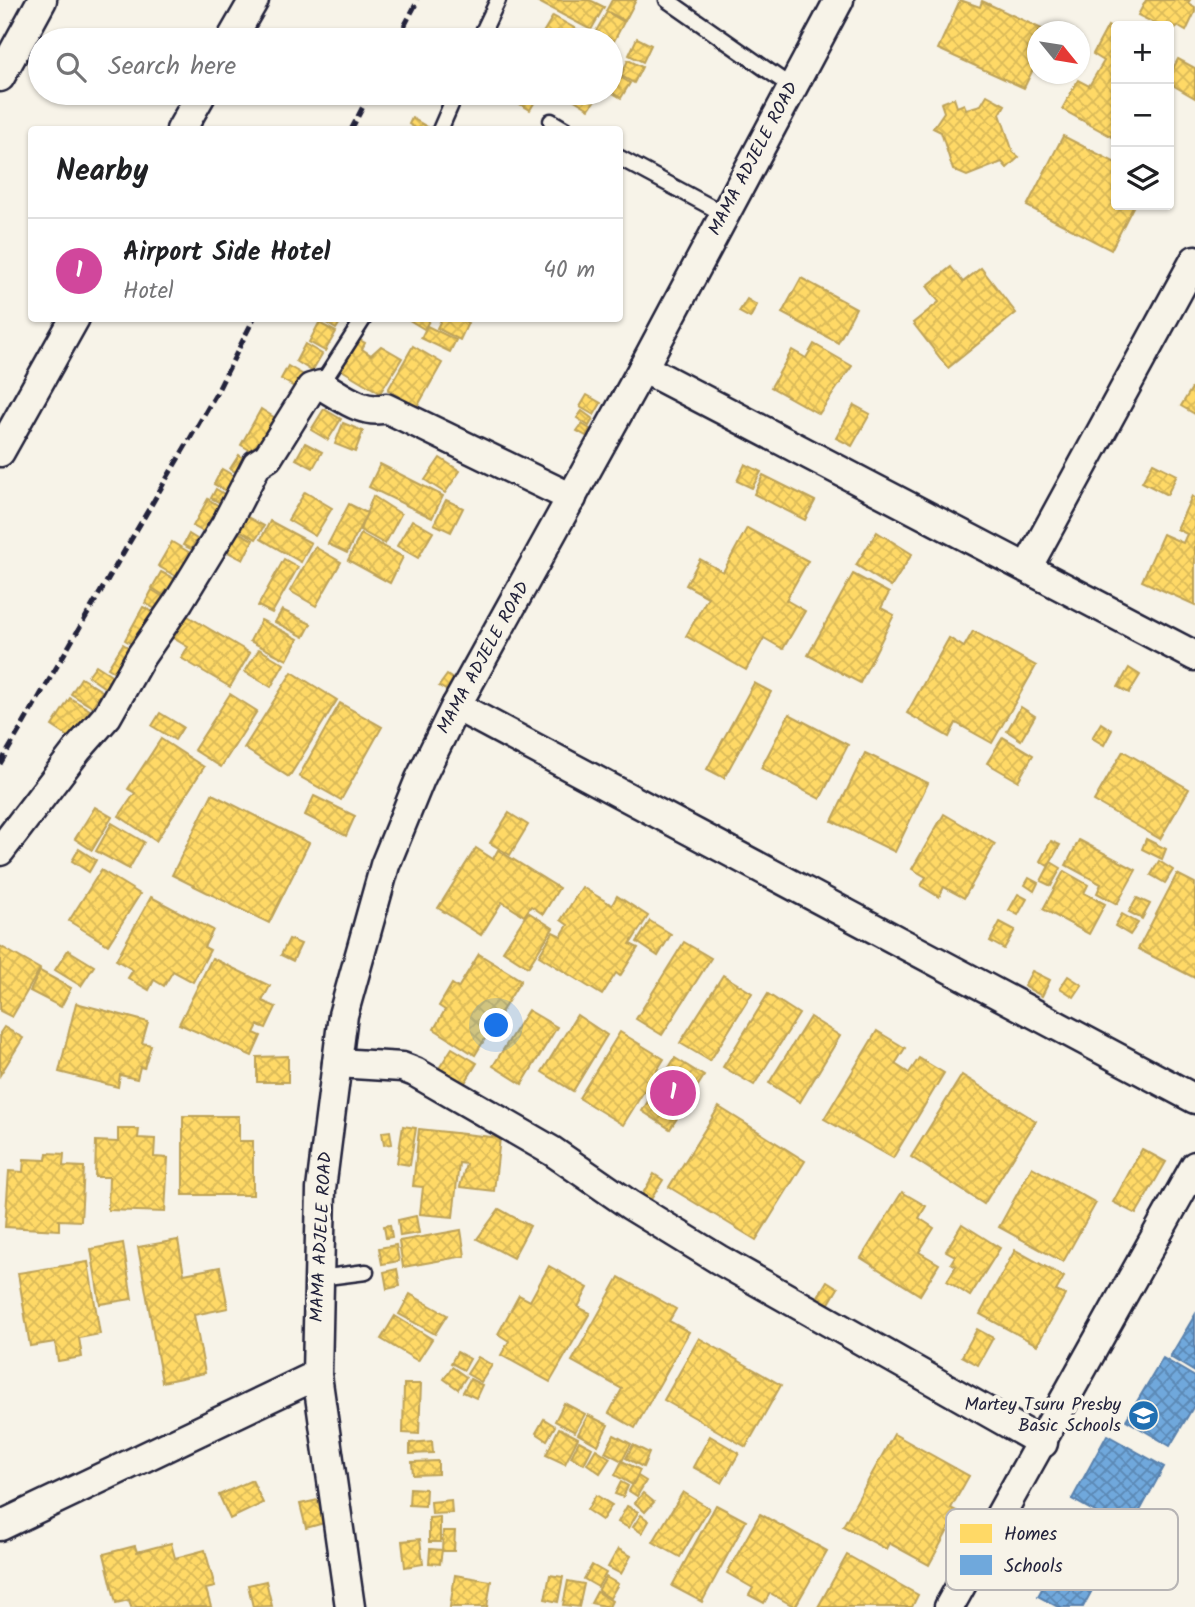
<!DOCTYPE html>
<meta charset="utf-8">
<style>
:root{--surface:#fff;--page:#f6f6f6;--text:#202124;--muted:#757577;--line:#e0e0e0;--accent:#1f6fb2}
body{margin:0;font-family:Kalam,sans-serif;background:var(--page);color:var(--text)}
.controls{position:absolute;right:21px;top:21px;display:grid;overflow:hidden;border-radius:7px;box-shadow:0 2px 5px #0004}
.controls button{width:63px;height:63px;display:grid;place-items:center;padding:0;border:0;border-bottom:2px solid var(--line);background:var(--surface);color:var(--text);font:35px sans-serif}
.compass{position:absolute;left:1027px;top:21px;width:63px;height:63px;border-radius:50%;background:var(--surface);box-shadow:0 2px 5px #0004;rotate:120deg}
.you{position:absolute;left:497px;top:1026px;width:24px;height:24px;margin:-18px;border:5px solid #fff;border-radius:50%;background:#1a73e8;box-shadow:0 0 0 10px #1a73e833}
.badge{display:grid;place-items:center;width:46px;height:46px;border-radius:50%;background:var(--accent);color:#fff;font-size:23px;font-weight:700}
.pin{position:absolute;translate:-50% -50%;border:4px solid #fff;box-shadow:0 2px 7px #0006}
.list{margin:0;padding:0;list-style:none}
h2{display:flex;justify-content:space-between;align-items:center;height:91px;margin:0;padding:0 28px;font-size:30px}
h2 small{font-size:23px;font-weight:400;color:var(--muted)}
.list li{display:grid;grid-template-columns:46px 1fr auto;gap:21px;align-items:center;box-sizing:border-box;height:105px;padding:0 28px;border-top:2px solid var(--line)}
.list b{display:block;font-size:26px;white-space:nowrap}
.list p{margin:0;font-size:23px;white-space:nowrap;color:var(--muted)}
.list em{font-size:23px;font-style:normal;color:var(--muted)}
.icon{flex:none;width:38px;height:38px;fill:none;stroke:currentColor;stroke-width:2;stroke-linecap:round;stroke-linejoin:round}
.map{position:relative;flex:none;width:1195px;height:1607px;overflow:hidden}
.search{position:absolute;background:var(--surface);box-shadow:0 2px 5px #0004;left:28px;top:28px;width:595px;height:77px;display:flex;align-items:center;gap:18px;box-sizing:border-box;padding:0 24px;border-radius:38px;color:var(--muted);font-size:26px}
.panel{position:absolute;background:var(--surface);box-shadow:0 2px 5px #0004;left:28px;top:126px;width:595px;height:196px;border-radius:7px}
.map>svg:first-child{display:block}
</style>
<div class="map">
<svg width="1195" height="1607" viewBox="0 0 1195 1607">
<defs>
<pattern id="homes-cross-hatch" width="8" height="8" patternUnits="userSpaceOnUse" patternTransform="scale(1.75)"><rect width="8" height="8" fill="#ffd966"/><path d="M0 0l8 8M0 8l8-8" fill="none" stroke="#daba59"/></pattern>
<pattern id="schools-cross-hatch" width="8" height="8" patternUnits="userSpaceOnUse" patternTransform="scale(1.75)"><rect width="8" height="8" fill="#6fa8dc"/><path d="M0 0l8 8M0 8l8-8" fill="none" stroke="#5b88b4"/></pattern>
</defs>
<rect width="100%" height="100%" fill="#f7f3e8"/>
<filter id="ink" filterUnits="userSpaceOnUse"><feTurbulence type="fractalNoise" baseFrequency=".0143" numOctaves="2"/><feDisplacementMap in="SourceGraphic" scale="14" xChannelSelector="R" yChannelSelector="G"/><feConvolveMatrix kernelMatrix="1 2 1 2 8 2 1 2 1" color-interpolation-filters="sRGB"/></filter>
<g filter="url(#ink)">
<g fill="url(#homes-cross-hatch)" stroke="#bda259" stroke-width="2">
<path d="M535,0h55l14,7 -13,23z"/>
<path d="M612,0h24l-11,21 -19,-10z"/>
<path d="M960,0l20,7 2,-6 66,31h-10v27l-14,29 -86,-39z"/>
<path d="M1146,0h44l-2,3 7,4v5l-9,19 -9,-5 -4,7 -4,-7h-9l-22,-11z"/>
<path d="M607,12l17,10 -10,19 -18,-10z"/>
<path d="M553,16l41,23 -1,1h-45l-7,-4z"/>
<path d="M1108,26l8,5v108l-54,-30 16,-29 11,6 15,-25 -11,-7z"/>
<path d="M637,38l14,7 -8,17 -14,-7z"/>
<path d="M1178,59l17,9v30l-26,-15v-7z"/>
<path d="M628,60l14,7 -8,16 -13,-7z"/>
<path d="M620,77l10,6 -9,15 -10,-6z"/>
<path d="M501,93h39l-10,17z"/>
<path d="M563,93h26l8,4 -8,12z"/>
<path d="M987,95l18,10 -5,9 13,38 6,5 -12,11 -5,-6 -35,14 -14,-6 -12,-38 -8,-4 11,-16 -3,-9 13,-5 3,9 7,-3 2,5 15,-4z"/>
<path d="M412,118l17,10 -1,2h-9l-10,-6z"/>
<path d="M1063,136l53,27v42h18l-23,45 -84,-44z"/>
<path d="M951,267l12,15 18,-14 35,45 -68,55 -35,-45 26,-21 -12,-16z"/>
<path d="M801,278l55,30 -18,35 -56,-30z"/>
<path d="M747,299l10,6 -7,13 -11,-6z"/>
<path d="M318,318h25l-7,11z"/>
<path d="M406,318h25l-7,11z"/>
<path d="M442,318h17l9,5 -8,17 -23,-12z"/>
<path d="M319,323l17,9 -11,19 -16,-9z"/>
<path d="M427,326l29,14 -6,12 -29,-14z"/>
<path d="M358,339l7,4 -3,6 9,6 10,-9 21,12 -22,35 -40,-24z"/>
<path d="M305,344l17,10 -10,17 -16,-10z"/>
<path d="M814,344l38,22 -33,48 -48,-27 21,-37 14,8z"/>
<path d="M413,346l29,17 -25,44 -29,-17z"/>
<path d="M288,366l21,12 -8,13 -20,-12z"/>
<path d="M1195,383v31l-14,-8z"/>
<path d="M587,395l14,8 -7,12 -14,-8z"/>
<path d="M854,405l16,9 -18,32 -16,-8z"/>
<path d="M261,409l19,12 -20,35 -19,-11z"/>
<path d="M324,409l17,10 -13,21 -17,-10z"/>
<path d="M582,411l11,8 -4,7 -12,-8z"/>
<path d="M343,423l20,8 -8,21 -20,-8z"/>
<path d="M582,424l8,5 -4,7 -9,-5z"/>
<path d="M305,443l17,9 -9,16 -17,-9z"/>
<path d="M239,455l12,8 -8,13 -13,-7z"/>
<path d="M440,458l20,13 -15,22 -20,-13z"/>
<path d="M1153,463l24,12 -10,20 -25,-13z"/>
<path d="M380,464l63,32 -11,22 -63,-31z"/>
<path d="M745,464l16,8 -9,16 -15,-7z"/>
<path d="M222,469l19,11 -8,15 -19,-11z"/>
<path d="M763,475l52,26 -10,19 -51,-26z"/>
<path d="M216,489l15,9 -5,8 -15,-8z"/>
<path d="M305,492l27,16 -17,28 -27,-16z"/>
<path d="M373,496l28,18 -16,30 -25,-14z"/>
<path d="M1192,496l3,2v107l-53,-24 21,-47 20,9 4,-9 -10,-5z"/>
<path d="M208,499l16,10 -15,26 -16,-9z"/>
<path d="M446,500l17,8 -12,24 -17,-8z"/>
<path d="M349,504l18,9 -20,40 -19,-9z"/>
<path d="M247,517l17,9 -8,13 -17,-9z"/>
<path d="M412,520l21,12 -15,26 -21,-12z"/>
<path d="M270,521l41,22 -10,19 -40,-23z"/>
<path d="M747,528l61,33 -22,39 19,11 -22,38 -19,-11 -18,32 -60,-34 22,-39 -22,-12 14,-26 23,13z"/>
<path d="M236,531l17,9 -10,20 -17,-9z"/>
<path d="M877,532l35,22 -21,33 -35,-22z"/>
<path d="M189,534l8,5 -6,10 -8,-4z"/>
<path d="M361,534l42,23 -13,26 -42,-23z"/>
<path d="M172,542l20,12 -13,24 -21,-12z"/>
<path d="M315,547l26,15 -25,44 -26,-15z"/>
<path d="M284,559l14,8 -26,46 -14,-7z"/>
<path d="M161,572l14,7 -10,17 -13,-8z"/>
<path d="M853,574l36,19 -8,15 13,7 -34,68 -52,-28z"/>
<path d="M152,590l13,8 -8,12 -12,-7z"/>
<path d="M143,607l12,6 -18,34 -12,-7z"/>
<path d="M282,610l29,14 -7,13 -29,-15z"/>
<path d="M186,615l64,38 -20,34 -49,-29 7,-11 -15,-9z"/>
<path d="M261,620l37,19 -11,21 -37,-19z"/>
<path d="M973,631l63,35 -44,77 -36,-20 -7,14 -42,-24 42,-75 15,9z"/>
<path d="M123,644l13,8 -15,24 -13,-8z"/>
<path d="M259,649l25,15 -13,23 -26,-15z"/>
<path d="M96,665l20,13 -8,12 -20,-14z"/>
<path d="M1129,668l11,7 -11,18 -11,-6z"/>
<path d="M292,672l45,28 -48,77 -45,-29z"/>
<path d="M447,675l9,6 -7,11 -10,-6z"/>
<path d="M81,678l21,13 -10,16 -21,-13z"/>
<path d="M754,683l17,9 -47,86 -17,-9z"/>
<path d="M230,694l27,17 -36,56 -27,-17z"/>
<path d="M70,698l20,12 -18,29 -20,-13z"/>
<path d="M340,703l42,24 -41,73 -42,-24z"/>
<path d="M1021,707l14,9 -14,24 -14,-9z"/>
<path d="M160,713l23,14 -8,13 -23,-14z"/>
<path d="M789,714l59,31 -28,54 -59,-31z"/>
<path d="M1101,723l11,7 -8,15 -12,-7z"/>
<path d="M1003,737l30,18 -15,26 -31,-18z"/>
<path d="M161,739l43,28 -48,74 -37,-25 16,-23 -7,-4z"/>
<path d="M1123,751l66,38 -29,50 -66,-38z"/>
<path d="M865,753l63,30 -33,69 -63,-31z"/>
<path d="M212,794l97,49 -40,80 -97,-48z"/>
<path d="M314,796l41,20 -9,20 -41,-21z"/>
<path d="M95,807l17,10 -20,33 -17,-11z"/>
<path d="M509,813l19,12 -18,30 -20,-12z"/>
<path d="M944,814l51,30 -31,54 -20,-11 -5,10 -18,-11 5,-9 -14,-8z"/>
<path d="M112,823l32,19 -15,27 -33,-18z"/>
<path d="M1146,839l20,10 -4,10 -20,-10z"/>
<path d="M1079,840l57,30 -19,34 -20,-11 4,-9 -35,-19z"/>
<path d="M1051,841l9,4 -12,21 -8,-5z"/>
<path d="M476,848l17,11 5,-9 61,38 -16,26 -12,-8 -7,10 -22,-14 -21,33 -43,-27z"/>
<path d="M79,849l17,11 -7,12 -17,-11z"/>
<path d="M1159,861l14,9 -8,13 -14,-8z"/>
<path d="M1051,862l10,6 -10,18 -10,-5z"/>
<path d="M101,870l39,24 -32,51 -39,-24z"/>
<path d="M1064,871l24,14 -4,8 21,11 -16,30 -46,-25z"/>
<path d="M1177,874l18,9v95l-57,-29z"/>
<path d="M1029,878l9,5 -4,8 -9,-6z"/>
<path d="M582,887l30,18 5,-9 31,20 -18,28 8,4 -18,28 -4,-3 -14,22 -63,-39 14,-24 8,4 7,-11 -7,-5z"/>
<path d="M1018,894l9,5 -9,16 -9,-5z"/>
<path d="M151,897l62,33 -9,17 6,3 -17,32 -20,-11 -9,15 -10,-6 -5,10 -21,-12 5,-8 -17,-10z"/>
<path d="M1137,898l13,6 -8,15 -13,-7z"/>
<path d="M528,912l25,16 -25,39 -25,-16z"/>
<path d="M1122,914l16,9 -8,12 -15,-9z"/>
<path d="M650,921l21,13 -13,22 -21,-14z"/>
<path d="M1000,922l15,8 -11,19 -14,-8z"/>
<path d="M289,939l12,5 -8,17 -12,-6z"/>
<path d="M684,942l27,16 -49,77 -26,-16z"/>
<path d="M0,946l40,23 -28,48 -12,-6z"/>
<path d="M68,950l26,16 -13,20 -26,-16z"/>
<path d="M479,954l42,26 -46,75 -41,-26 11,-19 -6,-4 13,-22 6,4z"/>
<path d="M212,958l58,28 -8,15 14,6 -10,21 -8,-3 -4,8 7,3 -9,20 -73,-32z"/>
<path d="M40,971l31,17 -10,19 -31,-16z"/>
<path d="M1032,971l18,9 -8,16 -18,-10z"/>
<path d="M723,975l29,18 -42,68 -30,-18z"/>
<path d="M1068,976l14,9 -8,12 -14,-9z"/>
<path d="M768,994l31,20 -45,71 -31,-18z"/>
<path d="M76,1003l72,19 -6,21 9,2 -7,23 -4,-1 -3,12 -17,-4 -2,12 -59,-15z"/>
<path d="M528,1010l29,17 -35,57 -29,-18z"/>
<path d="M577,1015l30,20 -34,56 -31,-19z"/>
<path d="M810,1017l30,19 -40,66 -31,-19z"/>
<path d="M4,1027l19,11 -23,37v-42z"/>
<path d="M877,1031l28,17 -10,16 14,9 10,-15 25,15 -51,85 -69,-39z"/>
<path d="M620,1032l44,27 -41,66 -44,-27z"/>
<path d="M452,1048l25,15 -16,26 -25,-16z"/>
<path d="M288,1056v26h-31v-25z"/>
<path d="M675,1058l29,18 -34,53 -28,-18z"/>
<path d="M962,1075l74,46 -52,83 -73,-47z"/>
<path d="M719,1107l86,54 -49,79 -87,-53z"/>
<path d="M183,1116h56v25h14v54h-70z"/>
<path d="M403,1126l13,2 -6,37 -13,-2z"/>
<path d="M118,1129h21l-1,9 17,1 -1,18 14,1 -3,54 -57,-2 1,-33h-14l1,-36 22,1z"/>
<path d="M419,1129l81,9 -6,53 -34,-4 6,-23 -7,-1 -6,54 -33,-3 3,-27 -10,-1z"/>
<path d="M390,1131l2,13 -8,1 -2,-13z"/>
<path d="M1142,1149l24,13 -30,52 -23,-12z"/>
<path d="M47,1153l17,1 -1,12 21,1 -3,54 -22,-1v10l-54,-3 4,-56 14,1 1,-13 22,1z"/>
<path d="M1032,1167l64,36 -33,59 -64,-35z"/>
<path d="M654,1174l9,6 -13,21 -8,-6z"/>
<path d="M902,1192l24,14 -7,12 15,10 -15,24 20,12 -19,31 -59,-37z"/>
<path d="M499,1209l31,17 -17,32 -36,-19z"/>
<path d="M416,1216l3,17 -19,3 -2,-16z"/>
<path d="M962,1224l38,24 -30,48 -23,-15 9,-15 -5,-3 4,-7 -9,-5z"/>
<path d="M390,1225l2,12 -6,1 -2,-12z"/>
<path d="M461,1230l4,26 -62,11 -4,-26z"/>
<path d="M178,1240l6,34 36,-7 8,41 -34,7 11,58 -43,9 -24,-135z"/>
<path d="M123,1243l9,56 -32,5 -9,-55z"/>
<path d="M396,1245l3,16 -17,3 -3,-16z"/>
<path d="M1015,1250l49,27 -8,14 9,4 -28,50 -57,-31z"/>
<path d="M88,1262l12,72 -21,4 3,19 -24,4 -3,-19 -25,4 -12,-73z"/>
<path d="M549,1266l39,22 -10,19 12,6 -40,69 -49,-27 8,-14 -11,-7 21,-39 11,6z"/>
<path d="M397,1269l3,17 -13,3 -3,-17z"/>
<path d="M619,1277l57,32 -7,12 20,11 -54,96 -26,-15 13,-24 -50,-28z"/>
<path d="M827,1281l11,7 -10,17 -11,-7z"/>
<path d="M410,1294l37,21 -12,19 -36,-20z"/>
<path d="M395,1316l37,23 -14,22 -37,-22z"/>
<path d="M977,1329l16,9 -15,27 -16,-9z"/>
<path d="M699,1338l82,47 -35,62 -82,-47z"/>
<path d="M457,1352l13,7 -6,11 -13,-7z"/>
<path d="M478,1357l14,8 -11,17 -14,-8z"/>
<path d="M452,1367l14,10 -8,12 -14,-10z"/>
<path d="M470,1379l12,6 -6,13 -13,-6z"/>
<path d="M404,1384h17l-2,50 -16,-1z"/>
<path d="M564,1403l21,11 -10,18 -20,-11z"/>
<path d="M588,1415l20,10 -10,20 -20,-11z"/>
<path d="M544,1419l11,7 -8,14 -11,-7z"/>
<path d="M559,1428l19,10 -13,26 -19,-9z"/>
<path d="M894,1434l75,42 -18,32 7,4 -29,53 -40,-22 -3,6 -43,-23z"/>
<path d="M614,1435l17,9 -9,17 -17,-9z"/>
<path d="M710,1436l29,17 -17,30 -29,-16z"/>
<path d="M432,1441l1,12 -23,1v-11z"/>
<path d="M579,1441l13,7 -8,16 -13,-7z"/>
<path d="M633,1445l16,8 -6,14 -17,-9z"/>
<path d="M596,1449l14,9 -10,15 -13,-9z"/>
<path d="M438,1461v13l-25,1 -1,-13z"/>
<path d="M622,1461l18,9 -7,15 -18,-10z"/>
<path d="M638,1476l8,5 -9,15 -8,-5z"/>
<path d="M252,1480l11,23 -33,16 -11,-24z"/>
<path d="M621,1482l7,4 -5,11 -8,-3z"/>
<path d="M410,1488l16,1 -1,17 -16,-1z"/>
<path d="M683,1492l26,16 -29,49 -27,-15z"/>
<path d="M643,1493l11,9 -9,10 -10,-9z"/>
<path d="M596,1495l16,10 -10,15 -15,-10z"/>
<path d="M318,1500l6,23 -18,5 -6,-24z"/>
<path d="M451,1500l1,13 -20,1 -1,-12z"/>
<path d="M716,1505l30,16 -44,81 -30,-16z"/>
<path d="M627,1506l11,6 -9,16 -11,-6z"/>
<path d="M760,1514l67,37 -32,56 -25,-14 -6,10 -15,-8 4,-7 -26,-15z"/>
<path d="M641,1515l8,6 -7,12 -9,-6z"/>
<path d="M440,1517v25h-11v-24z"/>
<path d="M443,1531h12l-1,20h-12z"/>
<path d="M420,1539l3,25 -18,3 -3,-26z"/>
<path d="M171,1543l4,15 30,-8 10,37 -9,2 5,18h-80l-2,-7 -13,3 -12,-49 31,-8 2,6z"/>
<path d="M430,1549l12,1 -2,14 -11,-1z"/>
<path d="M618,1549l13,7 -10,18 -13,-7z"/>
<path d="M847,1555l71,40 -6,12h-94z"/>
<path d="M592,1565l14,8 -8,14 -14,-8z"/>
<path d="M455,1575l36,6 -4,26h-37z"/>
<path d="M550,1575l13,2 -5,25 -13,-3z"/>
<path d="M606,1577l12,7 -8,14 -12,-7z"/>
<path d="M266,1581l6,25 -19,1 -5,-22z"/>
<path d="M568,1581l16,3 -5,23 -16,-2z"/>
<path d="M597,1592l15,9 -3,6 -18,-4z"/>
</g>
<g fill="url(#schools-cross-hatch)" stroke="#5880ac" stroke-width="2">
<path d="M1195,1315v57l-25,-15z"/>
<path d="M1163,1358l32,19v27l-25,42 -44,-26z"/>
<path d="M1107,1435l57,32 -35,64 -57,-32z"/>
<path d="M1057,1561l39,22 -13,24h-25l-20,-11z"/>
</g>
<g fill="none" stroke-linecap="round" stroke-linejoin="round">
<defs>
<g id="lane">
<path d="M667,0l126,88"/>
<path d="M479,40l19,-40"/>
<path d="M551,121l15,9"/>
<path d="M440,130l16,-37"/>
<path d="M620,158l104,56"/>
<path d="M321,385l43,-67"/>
<path d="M319,1278l47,-6"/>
</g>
<g id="street">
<path d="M231,40l23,-40"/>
<path d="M0,77l42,-77"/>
<path d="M181,130l21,-37"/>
<path d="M643,368l552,288"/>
<path d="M0,452l75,-134"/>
<path d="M1028,566l167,-306"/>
<path d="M456,706l739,393"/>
<path d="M0,851l78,-102 29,-33 34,-60 38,-55 47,-77 31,-60 11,-7 43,-69 10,-3c20,11 42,30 65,23l186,90"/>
<path d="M337,1063l65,4 13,5 137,79 78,54 88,54 325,184"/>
<path d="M0,1526l317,-151"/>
<path d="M350,1607l-33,-232 4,-186 22,-174 42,-150 35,-86 36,-73 187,-338 196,-368"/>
<path d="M949,1607l246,-441"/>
</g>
</defs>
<use href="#lane" stroke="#22223b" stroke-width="19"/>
<use href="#street" stroke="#22223b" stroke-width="33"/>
<use href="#lane" stroke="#f7f3e8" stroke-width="14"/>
<use href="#street" stroke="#f7f3e8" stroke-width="28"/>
<g stroke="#22223b" stroke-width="5" stroke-dasharray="10 5" stroke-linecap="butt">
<path d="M397,40l21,-40"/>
<path d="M351,130l19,-37"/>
<path d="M0,764l216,-370 38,-76"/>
</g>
</g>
</g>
<defs>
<symbol id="school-disc" viewBox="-11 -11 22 22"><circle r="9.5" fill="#1f6fb2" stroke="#f7f3e8"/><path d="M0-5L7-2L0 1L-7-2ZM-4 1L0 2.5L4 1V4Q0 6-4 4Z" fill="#fff"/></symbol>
</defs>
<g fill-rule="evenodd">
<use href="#school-disc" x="1126" y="1398" width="35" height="35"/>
</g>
<g text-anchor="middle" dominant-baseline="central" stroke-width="7" stroke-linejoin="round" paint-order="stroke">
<g font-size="18" fill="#22223b" stroke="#f7f3e8">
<text transform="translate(754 159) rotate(-62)">MAMA ADJELE ROAD</text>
<text transform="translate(484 658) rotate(-61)">MAMA ADJELE ROAD</text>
<text transform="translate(322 1237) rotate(-87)">MAMA ADJELE ROAD</text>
</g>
<g font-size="18" fill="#22223b" stroke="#f7f3e8" text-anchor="end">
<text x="1121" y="1405">Martey Tsuru Presby<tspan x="1121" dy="21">Basic Schools</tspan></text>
</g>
</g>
<rect x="946" y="1509" width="232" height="81" rx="10" fill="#f7f3e8" stroke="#b7b4b4" stroke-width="2"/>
<rect x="960" y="1524" width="32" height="19" fill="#ffd966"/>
<rect x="960" y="1555" width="32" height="20" fill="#6fa8dc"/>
<g font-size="19" fill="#22223b">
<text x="1004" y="1540">Homes</text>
<text x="1004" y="1572">Schools</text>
</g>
</svg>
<div class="controls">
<button>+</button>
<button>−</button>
<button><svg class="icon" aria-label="layers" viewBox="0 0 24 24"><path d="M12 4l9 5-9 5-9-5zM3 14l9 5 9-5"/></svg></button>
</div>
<svg class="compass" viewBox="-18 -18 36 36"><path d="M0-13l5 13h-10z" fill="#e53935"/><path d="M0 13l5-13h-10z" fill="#757577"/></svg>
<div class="you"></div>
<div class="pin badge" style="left:673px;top:1093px;background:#d1479c">1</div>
<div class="search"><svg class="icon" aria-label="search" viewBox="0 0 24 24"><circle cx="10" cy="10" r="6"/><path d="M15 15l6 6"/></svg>Search here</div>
<section class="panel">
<h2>Nearby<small></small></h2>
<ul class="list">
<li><span class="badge" style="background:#d1479c">1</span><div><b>Airport Side Hotel</b><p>Hotel</p></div><em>40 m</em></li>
</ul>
</section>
</div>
